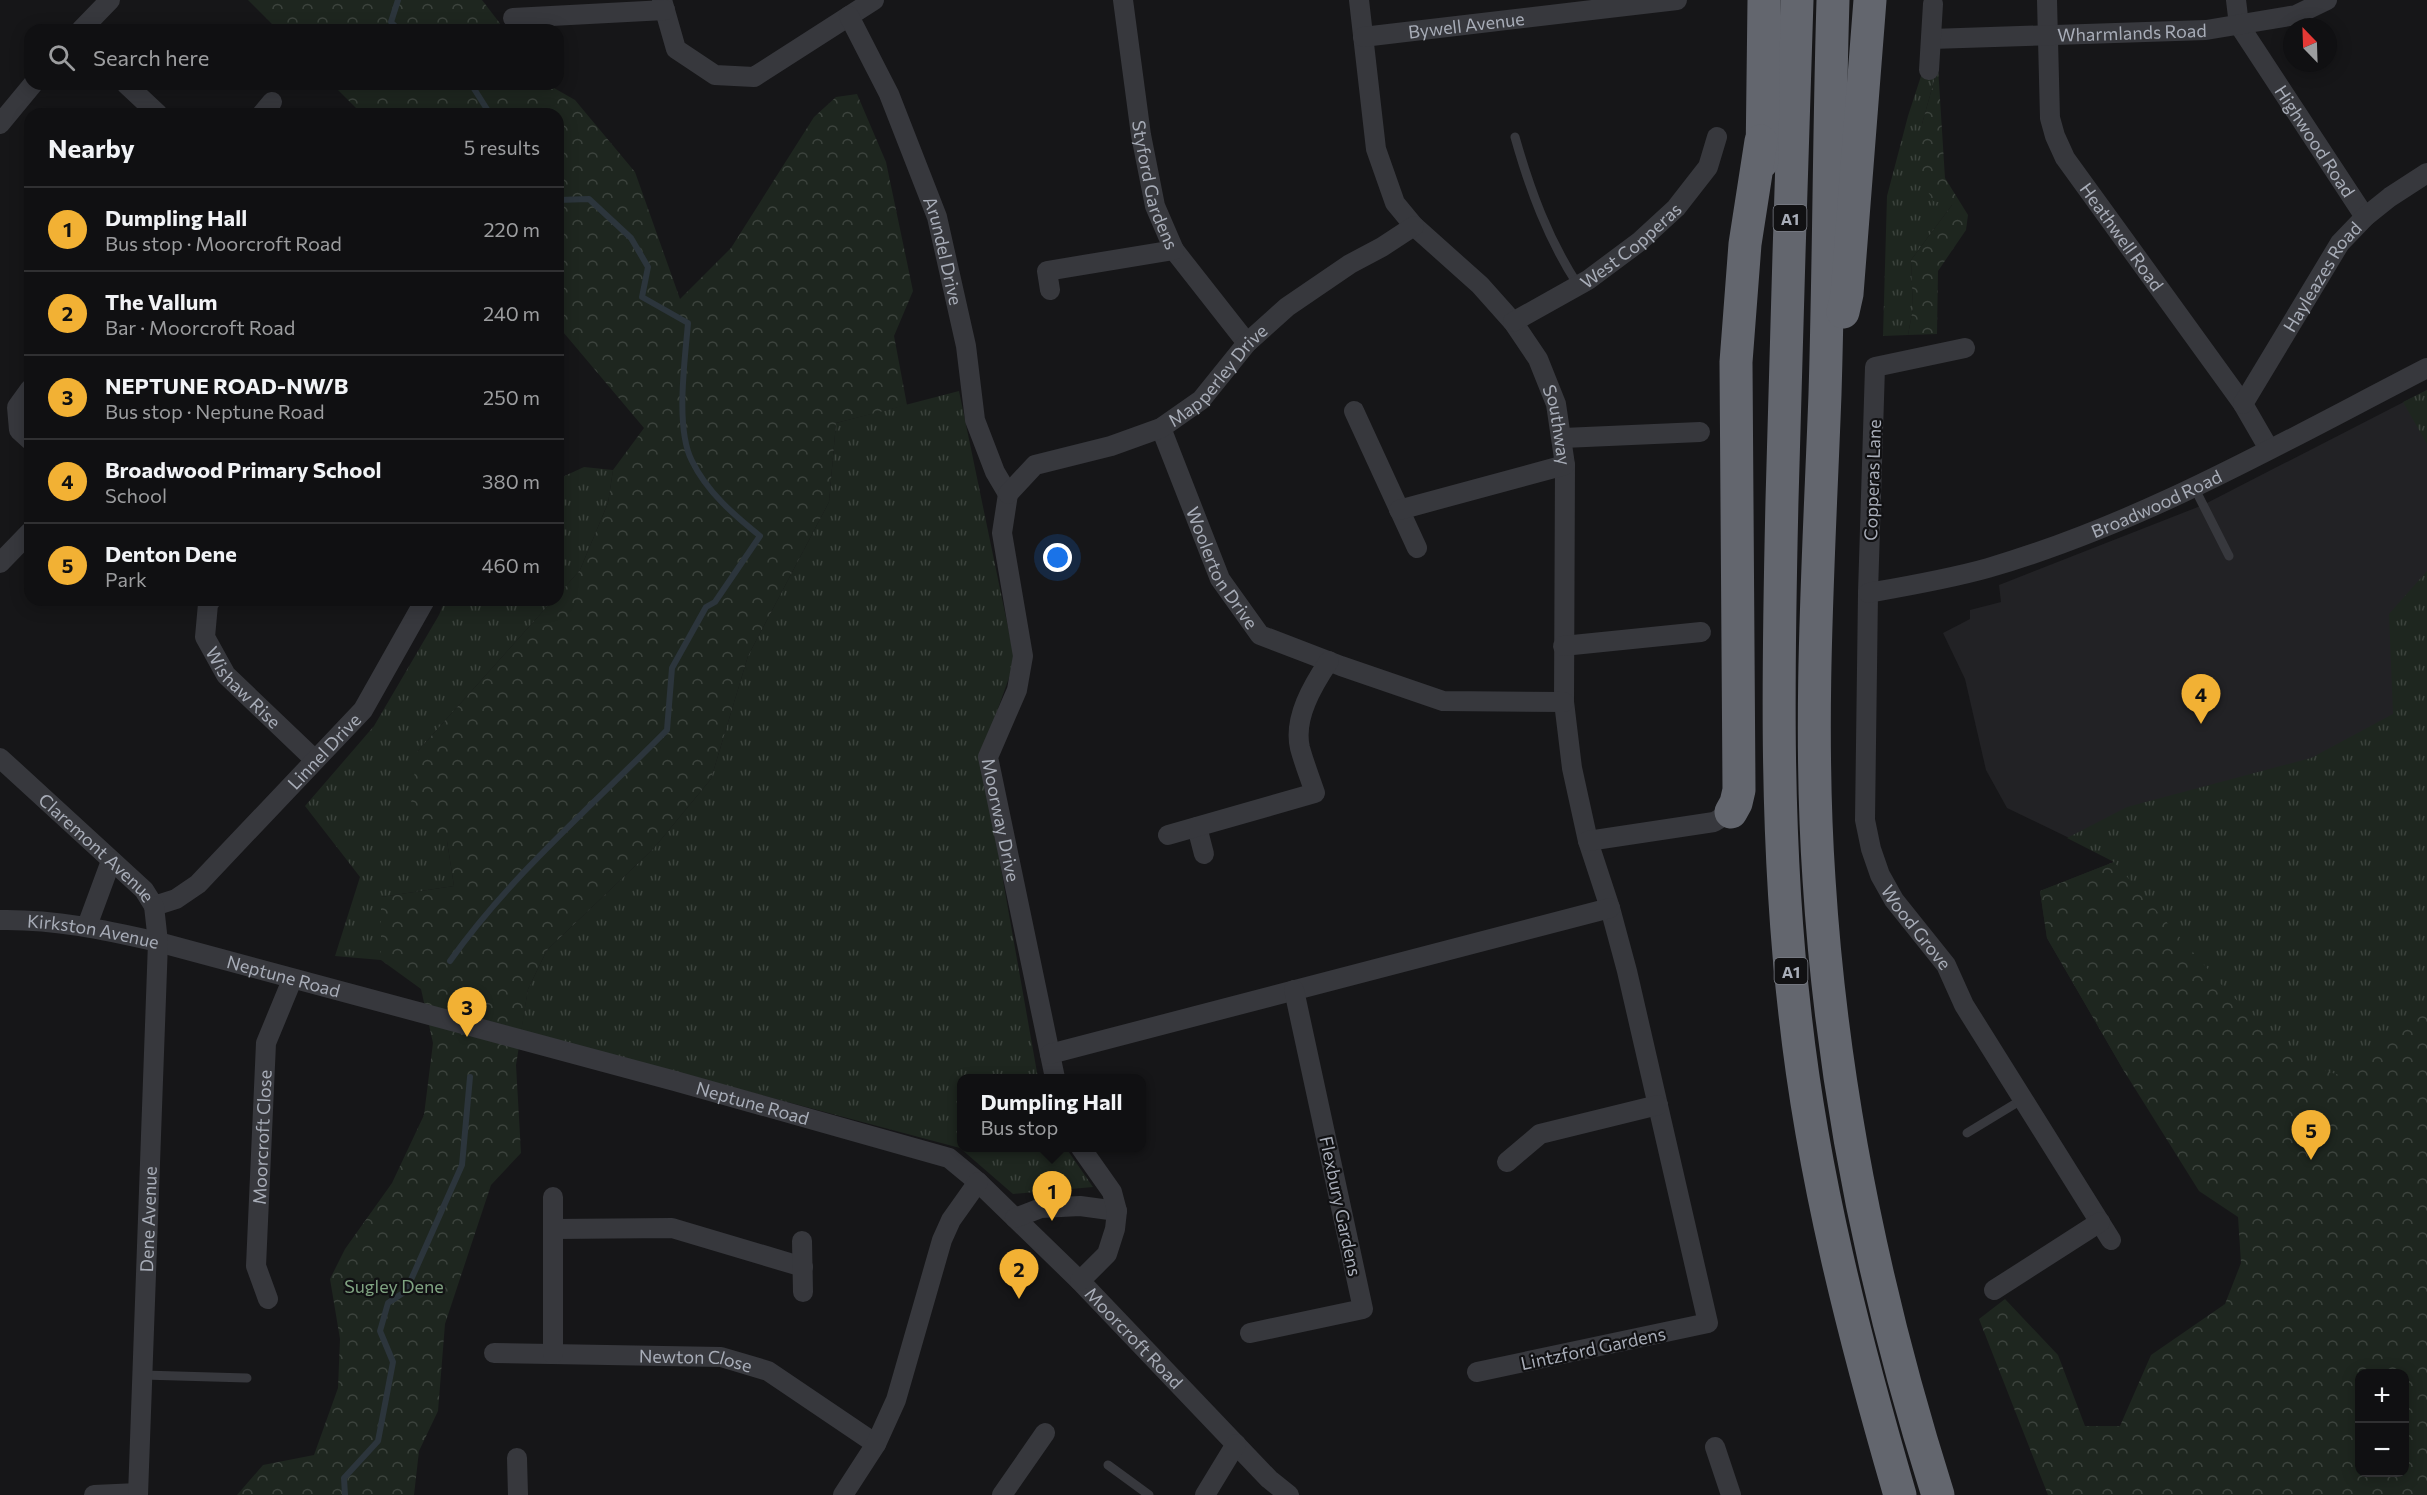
<!DOCTYPE html>
<meta charset="utf-8">
<style>
:root{--surface:#101012;--page:#1e1e20;--text:#f1f3f6;--muted:#9c9d9f;--line:#303032;--accent:#f2b134}
body{margin:0;font-family:Commissioner,sans-serif;background:var(--page);color:var(--text)}
.controls{position:absolute;right:18px;bottom:18px;display:grid;overflow:hidden;border-radius:12px;box-shadow:0 3px 15px #0003}
.controls button{width:54px;height:54px;display:grid;place-items:center;padding:0;border:0;border-bottom:2px solid var(--line);background:var(--surface);color:var(--text);font:30px sans-serif}
.compass{position:absolute;left:2283px;top:18px;width:54px;height:54px;border-radius:50%;background:var(--surface);box-shadow:0 3px 15px #0003;rotate:337deg}
.you{position:absolute;left:1058px;top:558px;width:21px;height:21px;margin:-15px;border:4px solid #fff;border-radius:50%;background:#1a73e8;box-shadow:0 0 0 9px #1a73e833}
.badge{display:grid;place-items:center;width:39px;height:39px;border-radius:50%;background:var(--accent);color:#111;font-size:20px;font-weight:700}
.pin{position:absolute;translate:-50% -50px;filter:drop-shadow(0 2px 3px #0008)}
.pin::after{content:'';position:absolute;top:32px;width:21px;height:18px;background:inherit;clip-path:polygon(0 0,100% 0,50% 100%)}
.popup{position:absolute;left:957px;top:1074px;width:189px;height:78px;box-sizing:border-box;display:grid;place-content:center;border-radius:12px;background:var(--surface);filter:drop-shadow(0 2px 4px #0005);font-size:20px;white-space:nowrap;color:var(--muted)}
.popup b{font-size:22px;color:var(--text)}
.popup::after{content:'';position:absolute;left:50%;top:100%;margin-left:-12px;border:12px solid transparent;border-top-color:var(--surface)}
.list{margin:0;padding:0;list-style:none}
h2{display:flex;justify-content:space-between;align-items:center;height:78px;margin:0;padding:0 24px;font-size:26px}
h2 small{font-size:20px;font-weight:400;color:var(--muted)}
.list li{display:grid;grid-template-columns:39px 1fr auto;gap:18px;align-items:center;box-sizing:border-box;height:84px;padding:0 24px;border-top:2px solid var(--line)}
.list b{display:block;font-size:22px;white-space:nowrap}
.list p{margin:0;font-size:20px;white-space:nowrap;color:var(--muted)}
.list em{font-size:20px;font-style:normal;color:var(--muted)}
.icon{flex:none;width:33px;height:33px;fill:none;stroke:currentColor;stroke-width:2;stroke-linecap:round;stroke-linejoin:round}
.map{position:relative;flex:none;width:2427px;height:1495px;overflow:hidden}
.search{position:absolute;background:var(--surface);box-shadow:0 3px 15px #0003;left:24px;top:24px;width:540px;height:66px;display:flex;align-items:center;gap:15px;box-sizing:border-box;padding:0 21px;border-radius:18px;color:var(--muted);font-size:22px}
.panel{position:absolute;background:var(--surface);box-shadow:0 3px 15px #0003;left:24px;top:108px;width:540px;height:498px;border-radius:18px}
.map>svg:first-child{display:block}
</style>
<div class="map">
<svg width="2427" height="1495" viewBox="0 0 2427 1495">
<defs>
<pattern id="grass-tufts" width="24" height="20" patternUnits="userSpaceOnUse" patternTransform="scale(1.5)"><rect width="24" height="20" fill="#1e261f"/><path d="M3 7l-1-3M5 7V3M7 7l1-3M15 17l-1-3M17 17v-4M19 17l1-3" fill="none" stroke="#3c433d"/></pattern>
<pattern id="forest-crowns" width="20" height="18" patternUnits="userSpaceOnUse" patternTransform="scale(1.5)"><rect width="20" height="18" fill="#1e261f"/><path d="M2 6a3 3 0 1 1 6 0M12 15a3 3 0 1 1 6 0" fill="none" stroke="#3c433d"/></pattern>
</defs>
<rect width="100%" height="100%" fill="#161618"/>
<path fill="#222225" d="M2427,390v621l-420,-203 -21,-38 -21,-91 -22,-46 27,-14v-9l31,-8 -2,-17 204,-80z"/>
<g fill="url(#grass-tufts)" fill-rule="evenodd">
<path d="M1938,67l-16,57 30,81 -41,55 2,48 -5,27 -25,1 4,-140 21,-80 14,-43z"/>
<path d="M2427,390v54l-24,-42z"/>
<path d="M959,391l56,270 -34,95 57,322h-76v70h104l27,39 -80,7 -53,-46 -439,-117 7,-42 19,-39 107,-102 57,-69 37,-123 81,-154 7,-79z"/>
<path d="M584,467l29,3 -5,33 -28,67 -22,25v-116z"/>
<path d="M2427,571v924h-367l272,-255 -208,-169 -77,-133 -7,-47 74,-29 -47,-24 60,-31 184,-49 82,-44 -4,-100zM2360,1374h44v98h-44z"/>
<path d="M445,600h108l-136,152 30,89 7,45 -73,11v63l-46,-4 25,-79 -55,-71 69,-80 65,-111z"/>
</g>
<g fill="url(#forest-crowns)" fill-rule="evenodd">
<path d="M248,0h234l23,30h-227z"/>
<path d="M1938,67l7,111 23,37 -2,15 -28,41 -1,63 -29,1 5,-27 -2,-48 41,-55 -19,-4 -13,-24 2,-53z"/>
<path d="M332,84h215l28,16 60,72 45,127 51,-51 83,-131 22,-20 21,-3 29,68 27,129 -19,45 13,69 -71,18 -7,79 -81,154 -37,123 -57,69 -107,102 -19,39 -12,76 5,88 -30,32 -46,139 -7,87 -19,40 -5,44h-177l26,-30 51,-10 24,-67 2,-49 -10,-60 15,-30 47,-66 32,-68 9,-72 -12,-54 -40,-29v-63l73,-11 -7,-45 -38,-20 8,-69 136,-152h5v-5l22,-25 28,-67 5,-33 31,-42 -86,-102v-212h-196z"/>
<path d="M2114,862l113,129 81,75 35,10 84,-65v484h-379l-69,-176 26,-20 53,56 27,71h35l31,-71 74,-51 16,-41 -3,-46 -39,-26 -75,-120 -77,-133 -7,-47zM2360,1374h44v98h-44z"/>
</g>
<g fill="none" stroke-linecap="round" stroke-linejoin="round">
<g stroke="#2c353c" stroke-width="6">
<path d="M398,0l-7,22 8,8"/>
<path d="M471,84l19,30"/>
<path d="M450,961c61,-86 143,-156 217,-231l5,-62 34,-61 9,-5 45,-66c-26,-21 -53,-44 -68,-75 -17,-33 -7,-101 -4,-138l-46,-26 6,-30 -17,-29 -42,-39 -31,1"/>
<path d="M345,1495l-1,-17 34,-37 15,-79 -13,-31 8,-28 18,-12 56,-126 8,-88"/>
</g>
<g stroke="#37383d" stroke-width="9">
<path d="M1515,137c15,53 33,102 63,148"/>
<path d="M2194,487l35,69"/>
<path d="M1967,1133l56,-34"/>
<path d="M143,1375l104,3"/>
<path d="M1108,1465l41,30"/>
</g>
<g stroke="#37383d" stroke-width="20">
<path d="M662,0l14,49 39,26 39,2 120,-77"/>
<path id="s1" d="M1123,0l18,135 14,71 19,44 73,93"/>
<path id="s2" d="M1359,0l17,149 19,54 19,23 66,59 33,37 25,37 18,45 9,61 -1,237 8,66 16,73 22,67 17,63 81,352 -231,49"/>
<path id="s3" d="M2047,0l3,118 5,18 10,22 178,246 26,45"/>
<path id="s4" d="M2236,0l3,25 126,192"/>
<path id="s5" d="M849,16l40,78 48,123 29,129 9,74 20,52 13,22"/>
<path d="M513,18l152,-8"/>
<path d="M81,30l29,-30"/>
<path id="s6" d="M1363,37l314,-37"/>
<path id="s7" d="M1931,39l275,-9 90,-15 31,-15"/>
<path d="M1929,70l4,-66"/>
<path d="M126,84l32,30"/>
<path d="M262,114l10,-12"/>
<path d="M0,124l33,-40"/>
<path d="M1050,290l-3,-19 127,-21"/>
<path id="s8" d="M1513,322l75,-42 51,-38 37,-34 32,-41 9,-30"/>
<path id="s9" d="M1965,348l-90,19 -7,226 -3,227 6,29 9,26 14,25 52,65 18,40 147,235"/>
<path d="M30,389l-13,18 2,23 11,10"/>
<path id="s10" d="M2243,404l97,-161 25,-26 25,-20 37,-24"/>
<path d="M1354,411l63,137"/>
<path id="s11" d="M1161,428l59,151 40,56 81,31 102,35 121,1"/>
<path d="M1563,438l137,-6"/>
<path id="s12" d="M1008,494l-6,39 21,123 -6,34 -29,67 67,321"/>
<path id="s13" d="M1008,494l27,-29 76,-19 50,-18 40,-28 46,-57 40,-36 63,-43 32,-17 32,-21"/>
<path d="M1399,510l166,-45"/>
<path d="M0,563l30,-31"/>
<path id="s14" d="M1868,593c40,-7 81,-14 120,-25 155,-45 297,-127 439,-200"/>
<path id="s15" d="M211,600l-3,4 -3,33 21,38 89,85"/>
<path d="M1563,646l138,-14"/>
<path id="s16" d="M0,758l144,132 10,16 22,-7 22,-15 165,-174 62,-110"/>
<path d="M1197,827l7,27"/>
<path d="M1168,835l147,-42c-5,-15 -11,-30 -15,-45 -7,-30 13,-63 29,-87"/>
<path d="M1588,841l126,-19 17,-10"/>
<path id="s17" d="M0,920c55,-1 105,10 158,22l517,139 274,77 29,24 102,99 189,198 20,16"/>
<path d="M87,926l24,-65"/>
<path d="M1050,1054l560,-146"/>
<path d="M1507,1162l33,-28 118,-29"/>
<path d="M1015,1218l26,-10 39,-2 37,5"/>
<path d="M554,1229l118,-1 131,39"/>
<path d="M802,1241l1,51"/>
<path d="M1080,1281l27,-27 8,-25 2,-18 -5,-19 -31,-44"/>
<path d="M1994,1290l106,-68"/>
<path id="s18" d="M268,1299l-12,-33 10,-223 26,-63"/>
<path d="M1250,1333l113,-24 -69,-319"/>
<path id="s19" d="M494,1353l227,4 47,14 108,73"/>
<path d="M553,1354v-157"/>
<path d="M1715,1447l16,48"/>
<path d="M517,1458l1,37"/>
<path d="M94,1495l44,-2"/>
<path id="s20" d="M138,1495l20,-553 -4,-36"/>
<path d="M843,1495l33,-51 20,-44 46,-160 9,-20 27,-38"/>
<path d="M1002,1495l43,-62"/>
<path d="M1205,1495l31,-51"/>
</g>
<g stroke="#63666e" stroke-width="33">
<path d="M1797,0c-5,167 -11,333 -15,500 -4,172 -7,343 13,514 18,164 59,323 105,481"/>
<path d="M1833,0c-4,131 -4,263 -8,394 -6,161 -17,323 -6,485 13,209 56,417 119,616"/>
<path d="M1762,162l2,-162"/>
<path d="M1843,312l4,-18 23,-294"/>
<path d="M1731,812l5,-9 3,-13 -3,-428 9,-118 16,-103"/>
</g>
</g>
<g text-anchor="middle" dominant-baseline="central" stroke-width="4.5" stroke-linejoin="round" paint-order="stroke">
<g fill="#111113" stroke="#7b7e86" stroke-width="1.5">
<rect x="1773.5" y="205" width="33" height="26" rx="4.5"/>
<rect x="1774.5" y="958" width="33" height="26" rx="4.5"/>
</g>
<g font-size="16" font-weight="bold" fill="#a8adb8">
<text x="1790" y="218">A1</text>
<text x="1791" y="971">A1</text>
</g>
<g font-size="18" fill="#a8adb8" stroke="#111113">
<text stroke="none"><textPath href="#s6" startOffset="104">Bywell Avenue</textPath></text>
<text stroke="none"><textPath href="#s7" startOffset="201">Wharmlands Road</textPath></text>
<text stroke="none"><textPath href="#s4" startOffset="164">Highwood Road</textPath></text>
<text stroke="none"><textPath href="#s1" startOffset="188">Styford Gardens</textPath></text>
<text stroke="none"><textPath href="#s3" startOffset="258">Heathwell Road</textPath></text>
<text stroke="none"><textPath href="#s8" startOffset="141">West Copperas</textPath></text>
<text stroke="none"><textPath href="#s5" startOffset="254">Arundel Drive</textPath></text>
<text stroke="none"><textPath href="#s10" startOffset="150">Hayleazes Road</textPath></text>
<text stroke="none"><textPath href="#s13" startOffset="249">Mapperley Drive</textPath></text>
<text stroke="none"><textPath href="#s2" startOffset="489">Southway</textPath></text>
<text transform="translate(1872 480) rotate(-88)">Copperas Lane</text>
<text stroke="none"><textPath href="#s14" startOffset="303">Broadwood Road</textPath></text>
<text stroke="none"><textPath href="#s11" startOffset="153">Woolerton Drive</textPath></text>
<text stroke="none"><textPath href="#s15" startOffset="102">Wishaw Rise</textPath></text>
<text stroke="none"><textPath href="#s16" startOffset="447">Linnel Drive</textPath></text>
<text stroke="none"><textPath href="#s12" startOffset="336">Moorway Drive</textPath></text>
<text stroke="none"><textPath href="#s16" startOffset="132">Claremont Avenue</textPath></text>
<text stroke="none"><textPath href="#s9" startOffset="666">Wood Grove</textPath></text>
<text stroke="none"><textPath href="#s17" startOffset="94">Kirkston Avenue</textPath></text>
<text stroke="none"><textPath href="#s17" startOffset="290">Neptune Road</textPath></text>
<text stroke="none"><textPath href="#s17" startOffset="776">Neptune Road</textPath></text>
<text stroke="none"><textPath href="#s18" startOffset="164">Moorcroft Close</textPath></text>
<text transform="translate(1341 1206) rotate(78)">Flexbury Gardens</text>
<text stroke="none"><textPath href="#s20" startOffset="276">Dene Avenue</textPath></text>
<text stroke="none"><textPath href="#s17" startOffset="1238">Moorcroft Road</textPath></text>
<text transform="translate(1593 1348) rotate(-12)">Lintzford Gardens</text>
<text stroke="none"><textPath href="#s19" startOffset="202">Newton Close</textPath></text>
</g>
<g font-size="18" fill="#7fa381" stroke="#111113">
<text x="394" y="1286">Sugley Dene</text>
</g>
</g>
</svg>
<div class="controls">
<button>+</button>
<button>−</button>
</div>
<svg class="compass" viewBox="-18 -18 36 36"><path d="M0-13l5 13h-10z" fill="#e53935"/><path d="M0 13l5-13h-10z" fill="#9c9d9f"/></svg>
<div class="you"></div>
<div class="pin badge" style="left:1052px;top:1221px">1</div>
<div class="popup"><b>Dumpling Hall</b>Bus stop</div>
<div class="pin badge" style="left:1019px;top:1299px">2</div>
<div class="pin badge" style="left:467px;top:1037px">3</div>
<div class="pin badge" style="left:2201px;top:724px">4</div>
<div class="pin badge" style="left:2311px;top:1160px">5</div>
<div class="search"><svg class="icon" aria-label="search" viewBox="0 0 24 24"><circle cx="10" cy="10" r="6"/><path d="M15 15l6 6"/></svg>Search here</div>
<section class="panel">
<h2>Nearby<small>5 results</small></h2>
<ul class="list">
<li><span class="badge">1</span><div><b>Dumpling Hall</b><p>Bus stop · Moorcroft Road</p></div><em>220 m</em></li>
<li><span class="badge">2</span><div><b>The Vallum</b><p>Bar · Moorcroft Road</p></div><em>240 m</em></li>
<li><span class="badge">3</span><div><b>NEPTUNE ROAD-NW/B</b><p>Bus stop · Neptune Road</p></div><em>250 m</em></li>
<li><span class="badge">4</span><div><b>Broadwood Primary School</b><p>School</p></div><em>380 m</em></li>
<li><span class="badge">5</span><div><b>Denton Dene</b><p>Park</p></div><em>460 m</em></li>
</ul>
</section>
</div>
